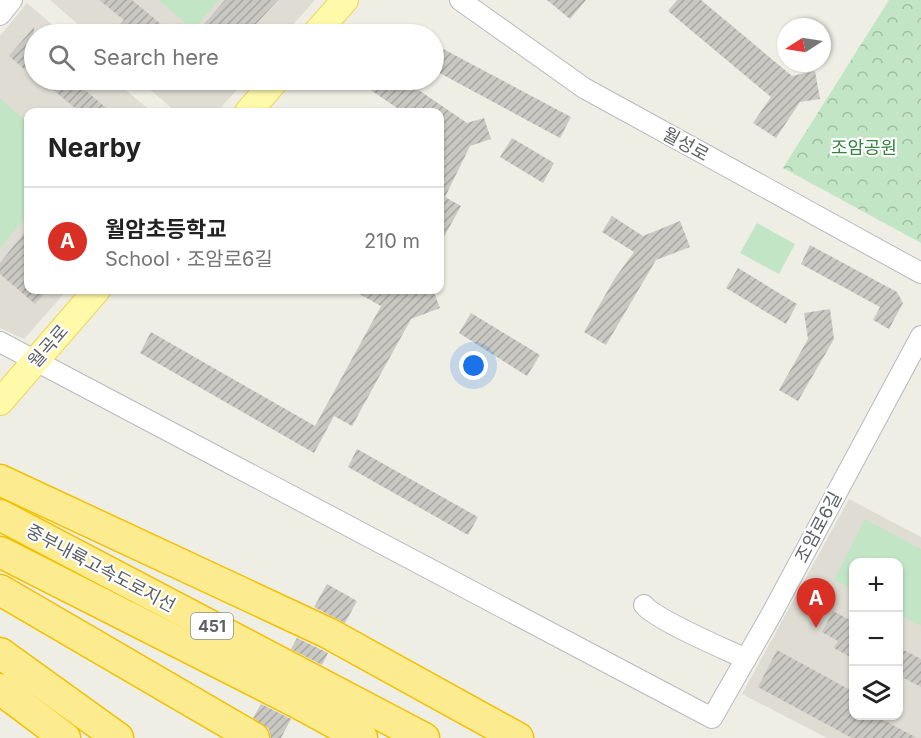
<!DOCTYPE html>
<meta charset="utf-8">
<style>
:root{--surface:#fff;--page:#f6f6f6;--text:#222;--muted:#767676;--line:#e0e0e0;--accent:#d93025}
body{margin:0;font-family:Inter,"Noto Sans KR",sans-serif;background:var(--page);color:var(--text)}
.controls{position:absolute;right:18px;bottom:18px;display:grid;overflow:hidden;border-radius:12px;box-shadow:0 2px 4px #0004}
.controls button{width:54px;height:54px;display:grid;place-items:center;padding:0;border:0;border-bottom:2px solid var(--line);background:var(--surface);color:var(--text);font:30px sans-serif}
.compass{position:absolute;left:777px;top:18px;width:54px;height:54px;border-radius:50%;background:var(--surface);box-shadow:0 2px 4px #0004;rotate:258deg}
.you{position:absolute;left:474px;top:366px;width:21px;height:21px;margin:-15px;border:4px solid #fff;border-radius:50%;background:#1a73e8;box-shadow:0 0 0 9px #1a73e833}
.badge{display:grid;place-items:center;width:39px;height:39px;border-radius:50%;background:var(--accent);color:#fff;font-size:20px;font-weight:700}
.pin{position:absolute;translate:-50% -50px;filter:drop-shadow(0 2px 3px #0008)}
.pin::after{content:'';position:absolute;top:32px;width:21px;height:18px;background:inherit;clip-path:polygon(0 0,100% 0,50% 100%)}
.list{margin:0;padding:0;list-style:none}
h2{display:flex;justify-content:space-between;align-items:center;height:78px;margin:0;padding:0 24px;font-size:26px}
h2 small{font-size:20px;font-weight:400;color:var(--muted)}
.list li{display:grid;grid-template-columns:39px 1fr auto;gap:18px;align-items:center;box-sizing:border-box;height:108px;padding:0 24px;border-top:2px solid var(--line)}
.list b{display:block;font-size:22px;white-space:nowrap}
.list p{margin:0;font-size:20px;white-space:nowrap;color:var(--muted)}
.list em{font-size:20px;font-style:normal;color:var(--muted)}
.icon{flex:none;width:33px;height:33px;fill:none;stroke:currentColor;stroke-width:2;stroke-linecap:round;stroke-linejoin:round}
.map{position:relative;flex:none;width:921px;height:738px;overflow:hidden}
.search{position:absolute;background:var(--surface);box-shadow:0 2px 4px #0004;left:24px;top:24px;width:420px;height:66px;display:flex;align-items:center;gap:15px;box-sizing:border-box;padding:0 21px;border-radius:33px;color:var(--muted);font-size:22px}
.panel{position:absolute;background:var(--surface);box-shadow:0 2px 4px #0004;left:24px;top:108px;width:420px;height:186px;border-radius:12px}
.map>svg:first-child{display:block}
</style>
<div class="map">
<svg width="921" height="738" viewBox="0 0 921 738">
<defs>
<pattern id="park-crowns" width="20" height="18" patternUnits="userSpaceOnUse" patternTransform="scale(1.5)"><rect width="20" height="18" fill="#c2e6c5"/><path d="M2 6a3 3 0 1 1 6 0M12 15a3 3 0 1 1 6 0" fill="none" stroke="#a1bea4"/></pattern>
<pattern id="building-hatch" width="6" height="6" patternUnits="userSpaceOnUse" patternTransform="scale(1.5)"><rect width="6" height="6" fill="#cac8c2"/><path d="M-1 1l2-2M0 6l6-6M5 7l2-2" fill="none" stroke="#a7a6a1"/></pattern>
</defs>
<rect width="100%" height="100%" fill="#efeee5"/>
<g fill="#dfddd3" fill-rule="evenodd">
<path d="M50,0h265l-30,34h-196z"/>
<path d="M27,3l36,31h-29v46h80l38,32h-124v178h39l-43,49 -24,-11v-292z"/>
<path d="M139,80h106l-28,32h-41z"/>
<path d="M849,499l72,38v201h-94l-85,-44zM854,562h44v154h-44z"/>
</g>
<path fill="url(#park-crowns)" d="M889,0h32v243l-138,-75z"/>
<g fill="#c2e6c5">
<path d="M159,0h60l-26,30z"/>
<path d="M0,98l28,25v92l-28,33z"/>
<path d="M757,223l38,21 -16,30 -39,-21z"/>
<path d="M865,519l56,30v77l-22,-12 -1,-52h-44l-1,28 -19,-10z"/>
</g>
<g fill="url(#building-hatch)">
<path d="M99,0h33l41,34h-61l12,-14z"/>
<path d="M225,0h53l-31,34h-31l-12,-10z"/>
<path d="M547,0h39l-16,19z"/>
<path d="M677,0h24l91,76 23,-5 5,28 -20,3 -24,36 -23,-15 18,-26 -103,-86z"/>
<path d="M34,27v30l-10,12 -15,-13z"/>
<path d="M434,44l137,73 -11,21 -126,-68z"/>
<path d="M41,80h32l38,32h-31z"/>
<path d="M356,80h48l63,43 17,-5 7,21 -21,7 -25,51 16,9 -21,38v-85l1,-3 -1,-7v-37h-37z"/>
<path d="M512,138l42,25 -11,20 -43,-26z"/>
<path d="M612,216l31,20 37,-15 10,26 -34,13 -50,85 -22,-13 31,-54 19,-26 -32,-20z"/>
<path d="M28,228v62h19l-12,14 -35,-30v-11z"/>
<path d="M810,245l87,47 6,11 -14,26 -16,-9 7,-13 -79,-43z"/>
<path d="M738,268l59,36 -11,20 -60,-36z"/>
<path d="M352,290h45l7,3 8,-3h21l7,18 -29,11 -59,107 -18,-10 -20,37 -174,-100 11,-21 164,94 66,-120z"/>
<path d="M830,309l4,30 -36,62 -19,-11 29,-51 -4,-26z"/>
<path d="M471,313l69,42 -13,21 -68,-43z"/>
<path d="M357,449l121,68 -10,18 -120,-68z"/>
<path d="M327,584l30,17 -12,22 -31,-16z"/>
<path d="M833,611l21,11v37l-20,-11 4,-7 -16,-9z"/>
<path d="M297,638l31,15 -6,12 -31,-16z"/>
<path d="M898,647l23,12v28l-23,-12z"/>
<path d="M777,650l77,42 -6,10 6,3v11h22l41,22h-65l-94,-51z"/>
<path d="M261,704l30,15 -10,19h-10l-2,-9 -16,-11z"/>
</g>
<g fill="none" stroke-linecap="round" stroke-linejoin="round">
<defs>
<g id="minor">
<path d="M460,0l124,88 337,185"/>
<path d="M0,15l12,-15"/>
<path d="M0,342l712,376 59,-103 150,-279"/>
<path d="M644,605c12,15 81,44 102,54"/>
</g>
<g id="major">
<path d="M315,34l30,-34"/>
<path d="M248,112l28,-32"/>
<path d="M0,402l97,-112"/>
</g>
<g id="highway">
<path d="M0,480l328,153 190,105"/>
<path d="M0,515l424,223"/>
<path d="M0,552l296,150 66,36"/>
<path d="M0,590l254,148"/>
<path d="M0,653l118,85"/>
<path d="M0,689l65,49"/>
</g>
</defs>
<use href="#minor" stroke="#b7babf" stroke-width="22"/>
<use href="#major" stroke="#f1d75c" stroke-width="28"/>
<use href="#highway" stroke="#f3c001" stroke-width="33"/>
<use href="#minor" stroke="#fff" stroke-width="20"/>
<use href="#major" stroke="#fffaaa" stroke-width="26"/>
<use href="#highway" stroke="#fcec8f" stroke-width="30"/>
</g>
<g text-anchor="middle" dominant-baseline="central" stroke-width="4.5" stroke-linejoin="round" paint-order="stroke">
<rect fill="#fff" stroke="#8e9093" stroke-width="1.5" x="191" y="613" width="42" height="26" rx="4.5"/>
<g font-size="16" font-weight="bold" fill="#5d6065">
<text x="212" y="626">451</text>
</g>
<g font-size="18" fill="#5d6065" stroke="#fff">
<text transform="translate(686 144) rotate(29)">월성로</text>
<text transform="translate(48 346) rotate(-49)">월곡로</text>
<text transform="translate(818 527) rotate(-62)">조암로6길</text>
<text transform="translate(101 568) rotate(28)">중부내륙고속도로지선</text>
</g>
<g font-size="18" fill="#358440" stroke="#fff">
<text x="864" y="147">조암공원</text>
</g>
</g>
</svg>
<div class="controls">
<button>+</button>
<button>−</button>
<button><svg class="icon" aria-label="layers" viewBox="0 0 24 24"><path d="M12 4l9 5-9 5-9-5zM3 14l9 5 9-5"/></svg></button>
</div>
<svg class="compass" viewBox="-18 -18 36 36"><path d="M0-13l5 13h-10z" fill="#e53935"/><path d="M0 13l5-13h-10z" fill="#767676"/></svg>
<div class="you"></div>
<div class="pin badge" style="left:816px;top:628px">A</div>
<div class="search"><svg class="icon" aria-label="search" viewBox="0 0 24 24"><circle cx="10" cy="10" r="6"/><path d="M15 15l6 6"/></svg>Search here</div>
<section class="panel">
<h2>Nearby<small></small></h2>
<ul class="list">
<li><span class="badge">A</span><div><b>월암초등학교</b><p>School · 조암로6길</p></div><em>210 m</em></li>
</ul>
</section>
</div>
